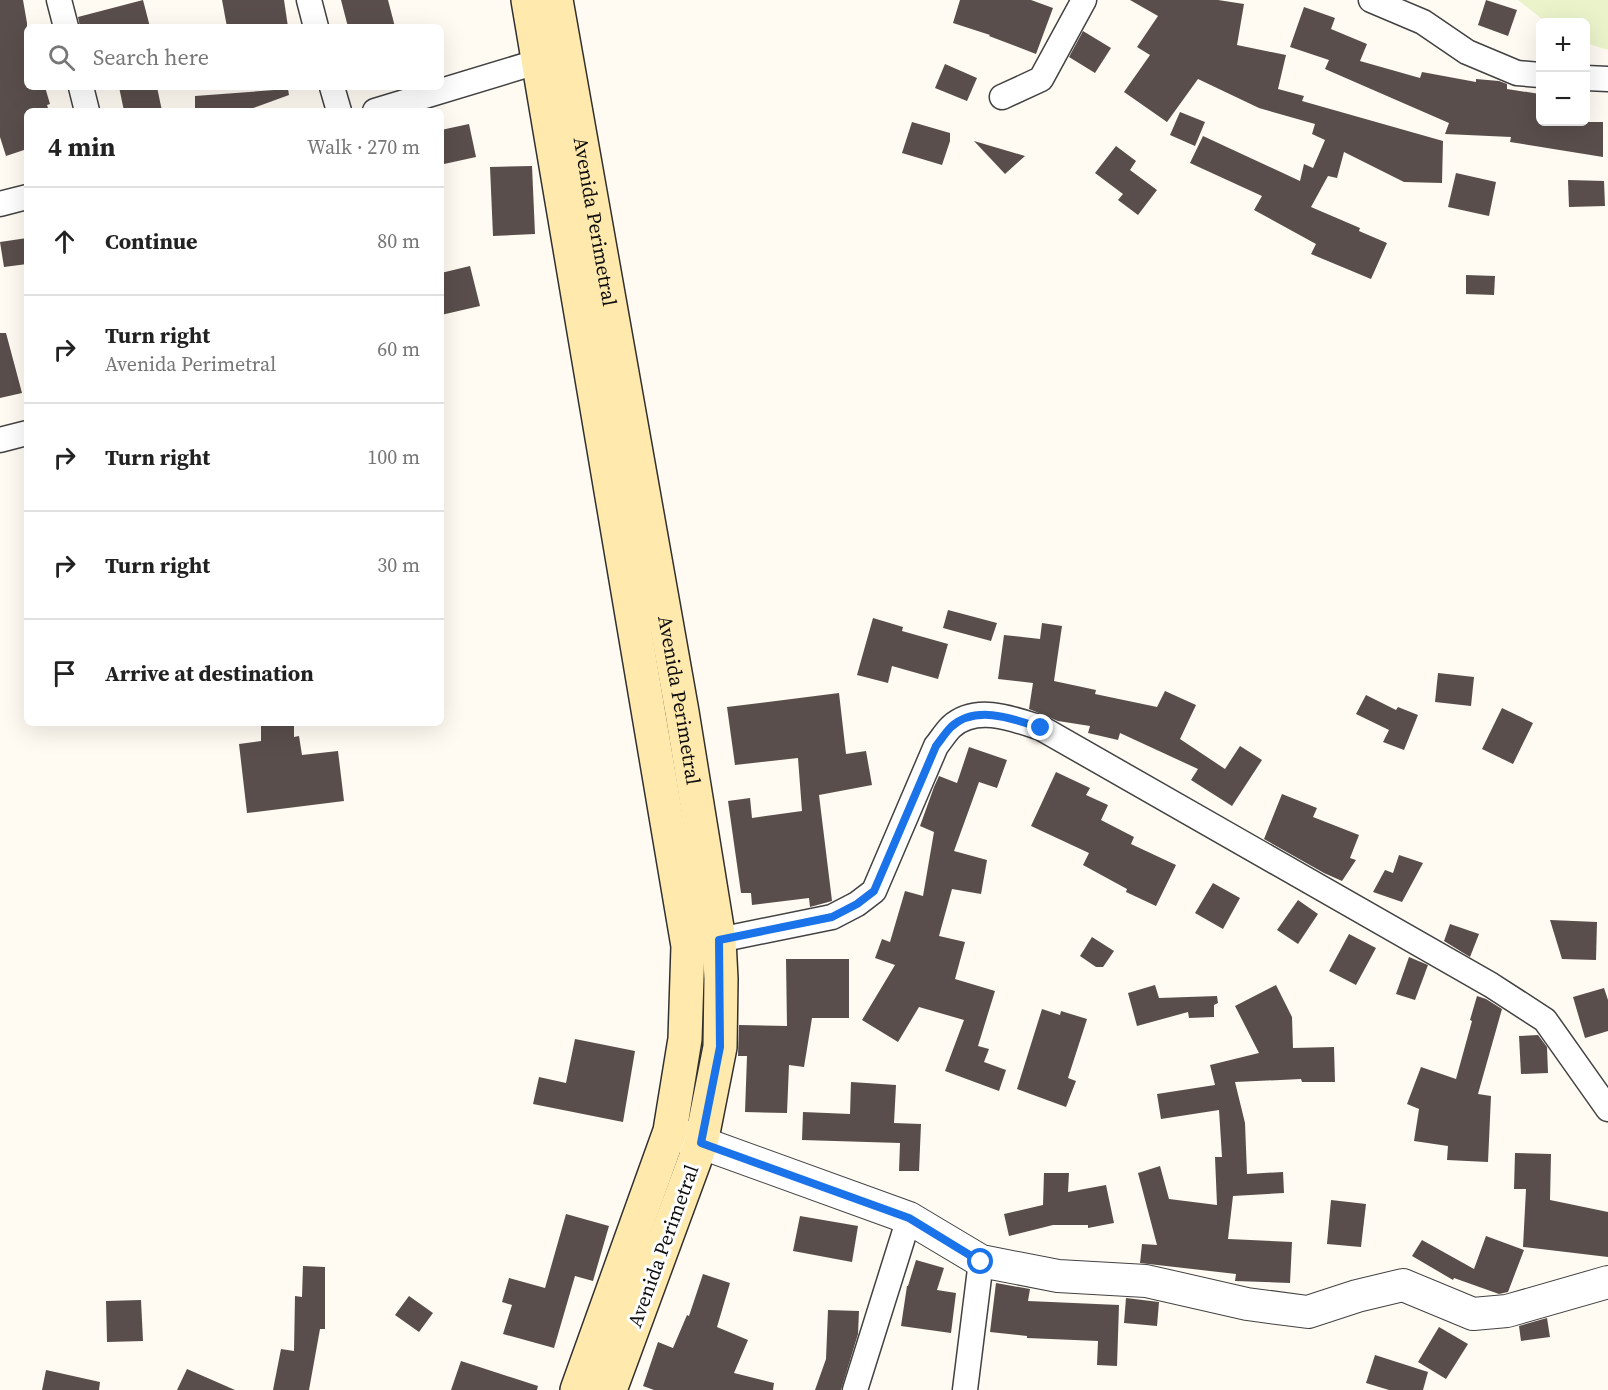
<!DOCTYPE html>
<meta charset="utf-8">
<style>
:root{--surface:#fff;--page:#f6f6f6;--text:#222;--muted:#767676;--line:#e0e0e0}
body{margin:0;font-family:"Source Serif 4",serif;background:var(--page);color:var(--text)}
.controls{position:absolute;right:18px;top:18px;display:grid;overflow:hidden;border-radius:9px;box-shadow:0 6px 24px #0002}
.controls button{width:54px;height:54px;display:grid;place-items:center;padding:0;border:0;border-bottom:2px solid var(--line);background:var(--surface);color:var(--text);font:30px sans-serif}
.stop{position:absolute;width:18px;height:18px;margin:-14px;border:4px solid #1a73e8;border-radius:50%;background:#fff}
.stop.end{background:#1a73e8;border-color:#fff;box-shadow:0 2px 6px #0008}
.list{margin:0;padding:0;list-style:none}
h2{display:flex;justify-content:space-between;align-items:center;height:78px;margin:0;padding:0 24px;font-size:26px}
h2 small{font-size:20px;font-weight:400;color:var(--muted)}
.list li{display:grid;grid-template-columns:39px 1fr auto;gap:18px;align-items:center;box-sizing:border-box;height:108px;padding:0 24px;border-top:2px solid var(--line)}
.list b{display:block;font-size:22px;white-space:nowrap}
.list p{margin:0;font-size:20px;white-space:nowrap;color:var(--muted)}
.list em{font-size:20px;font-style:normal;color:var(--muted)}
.icon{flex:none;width:33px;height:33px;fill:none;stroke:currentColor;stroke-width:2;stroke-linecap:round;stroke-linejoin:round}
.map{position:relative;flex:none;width:1608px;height:1390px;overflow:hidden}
.search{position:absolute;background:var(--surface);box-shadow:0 6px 24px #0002;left:24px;top:24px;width:420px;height:66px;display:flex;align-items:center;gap:15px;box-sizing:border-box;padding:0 21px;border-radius:9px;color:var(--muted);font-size:22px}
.panel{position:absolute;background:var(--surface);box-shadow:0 6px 24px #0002;left:24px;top:108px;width:420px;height:618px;border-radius:9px}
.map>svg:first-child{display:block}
</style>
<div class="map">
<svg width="1608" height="1390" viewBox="0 0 1608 1390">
<rect width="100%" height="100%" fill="#fffaf2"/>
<path fill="#ebf3cb" d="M1518,0h90v50l-22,-7v-21h-40z"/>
<g fill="#594e4b">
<path d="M0,0h23l4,23v64h18l5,17 -3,1 2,6h-22v38l-21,7 -6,-19z"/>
<path d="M143,0l7,27h-70l-2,-10z"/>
<path d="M222,0h62l4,27h-61z"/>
<path d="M341,0h47l7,27h-47z"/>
<path d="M960,0h71l22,8 -17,46 -47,-18 1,-1 -37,-12z"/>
<path d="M1130,0h88l26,4 -7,41 49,10 -8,34 26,7 -2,5 141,40 -1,42 -38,-1 -60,-30 -7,26 -9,-2 -17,31 49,21 -1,3 28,12 -16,36 -60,-25 5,-10 -62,-34 8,-14 -72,-33 13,-27 97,45 4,-17 9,4 12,-28 -13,-6 3,-10 -56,-16 -61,-29 -31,43 -43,-30 26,-37 -13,-8 21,-31z"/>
<path d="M1486,0l31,10 -9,26 -30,-11z"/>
<path d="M1304,7l31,11 -4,11 36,15 -7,17 60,17 2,-6 54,10v-3l23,2 8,3v5l33,5v28h63v35l-93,-15 1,-5 -66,-3 4,-11 -124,-54 4,-9 -39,-13z"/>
<path d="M1083,31l28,17 -16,25 -26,-16z"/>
<path d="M945,64l32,14 -10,23 -32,-13z"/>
<path d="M119,87h38l5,24h-38z"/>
<path d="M288,89l1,6 -44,16h-50v-15z"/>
<path d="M1180,112l25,10 -10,24 -25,-11z"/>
<path d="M912,122l38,11v8l-8,24 -40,-12z"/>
<path d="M469,124l7,33 -32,7 -3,-15v-19z"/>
<path d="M974,141l51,15 -20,18z"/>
<path d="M1116,146l20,15 -6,9 27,20 -19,25 -20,-15 5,-6 -28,-21z"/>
<path d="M532,166l3,68 -42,2 -3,-69z"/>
<path d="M1456,173l40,9 -7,34 -41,-9z"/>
<path d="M1568,180l36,1 1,25 -36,1z"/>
<path d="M27,238v26l-23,3 -4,-25z"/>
<path d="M470,266l10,40 -39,9v-42z"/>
<path d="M1466,275l29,1 -1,19 -28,-1z"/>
<path d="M0,333h6l16,60 -22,5z"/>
<path d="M948,610l49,13 -6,18 -48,-13z"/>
<path d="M873,618l30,9 -1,4 46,13 -10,35 -46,-13 -4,17 -31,-8z"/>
<path d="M1042,623l20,3 -8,55 42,9 -1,4 62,13 8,-16 31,14 -16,34 45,30 15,-23 22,14 -30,46 -41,-26 7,-11 -78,-36 -2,7 -30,-7 2,-7 -32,-5 -29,-12 4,-26 -35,-4 6,-44 36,4z"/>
<path d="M1438,673l36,4 -3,29 -36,-4z"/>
<path d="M839,693l7,61 20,-3 6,34 -53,10 13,106 -22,6 -1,-9 -57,7 -1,-12h-10l-13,-92 22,-3 2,20 50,-7 -4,-53 -63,7 -8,-58z"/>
<path d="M1366,695l30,15 2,-3 20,8 -14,35 -21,-8 6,-12 -33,-16z"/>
<path d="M1502,708l31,15 -20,41 -31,-15z"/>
<path d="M261,723h33v14l5,-1 3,19 36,-4 6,50 -97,12 -8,-69 22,-3z"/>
<path d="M969,747l38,13 -10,28 -18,-6 -25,69 33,9 -6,34 -29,-5 -13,47 26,6 -10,37 40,12 -17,55 11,3 -5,13 22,8 -7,21 -54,-20 19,-51 -45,-13 -21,35 -36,-22 33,-55 -20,-7 7,-19 8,3 15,-51 18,5 11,-64 -14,-6 14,-39 5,-11 18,7z"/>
<path d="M1056,772l34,16 -4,7 22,10 -7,15 33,17 -3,7 45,21 -20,41 -30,-14 1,-3 -44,-24 6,-12 -58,-27z"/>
<path d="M1282,794l35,14 -4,9 46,18 -9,23 6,2 -14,21 -18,-8 -60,-34z"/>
<path d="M1399,855l24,8 -21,39 -29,-10 12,-22 8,3z"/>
<path d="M1213,883l27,15 -17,31 -28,-16z"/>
<path d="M1298,900l20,14 -20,30 -21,-14z"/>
<path d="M1550,920l47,2 -1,38 -34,-1z"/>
<path d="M1450,924l29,10 -9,23 -26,-16z"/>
<path d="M1349,934l27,14 -20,37 -27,-14z"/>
<path d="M1092,937l22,14 -11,16h-7l-16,-11z"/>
<path d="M1409,957l19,8 -13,35 -19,-6z"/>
<path d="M786,959h63v59h-37l-8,49 -15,-2 -2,48 -42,-1 2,-56h-9l1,-31 48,1z"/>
<path d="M1155,985l4,13 58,-2 1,7 -4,2v12l-25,1 -1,-6 -51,14 -9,-33z"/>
<path d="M1276,985l16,32 1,31 41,-1 1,35h-33l-1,-3 -66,3 10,41 2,51 36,-2 1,21 -51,3 -5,43 64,3 -2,41 -55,-2 1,-7 -96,-11 2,-19 15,1 -19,-72 22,-7 9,33 48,6 -2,-48h7l-3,-47 -58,9 -4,-25 58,-9 -5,-20 49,-12 -24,-47z"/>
<path d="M1604,988l4,12v31l-23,7 -12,-41z"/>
<path d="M1477,996l9,3 16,10 -24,85 13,2 -3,66 -41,-2 1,-14 -34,-5 5,-32 -12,-5 14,-37 35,12 16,-58 -2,-1z"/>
<path d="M1042,1009l18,6 1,-4 26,8 -19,59 8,3 -10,26 -49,-18z"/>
<path d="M1538,1035l9,12 1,26 -27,1 -2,-38z"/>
<path d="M575,1039l60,12 -12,71 -90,-18 6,-27 27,6z"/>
<path d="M851,1082l45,3 -2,38 27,1 -2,47h-20l1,-28 -98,-3 1,-28 47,2z"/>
<path d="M1515,1153l36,1 -1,46 58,12v45l-85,-10 3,-58h-12z"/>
<path d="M1044,1173h25l-1,19 38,-7 8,38 -26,5v-3h-35l-44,11 -5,-22 39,-9z"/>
<path d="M1331,1200l35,4 -5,43 -34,-3z"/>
<path d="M566,1214l43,12 -16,55 -18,-5 -21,72 -51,-14 9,-29 -10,-3 7,-24 36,10z"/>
<path d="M800,1216l58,10 -6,36 -59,-11z"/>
<path d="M1486,1236l38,14 -16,42 -9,2 -45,-16 -1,2 -41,-24 10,-16 52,29z"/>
<path d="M916,1260l28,8 -7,22 19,3 -5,40 -50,-7 6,-40h1z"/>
<path d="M303,1266l22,1v62h-5l-11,61h-36l8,-41 13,2 1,-55 7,1z"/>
<path d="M703,1274l27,9 -13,44 31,13 -14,33 40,10 -1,7h-119l-11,-4 15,-44 15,6 14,-33 2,1z"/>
<path d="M996,1283l34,6 -2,12 91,4 -2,61 -20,-1 1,-24 -71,-3v-2l-37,-4z"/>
<path d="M409,1296l24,17 -14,19 -24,-17z"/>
<path d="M1126,1298l33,4 -2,24 -33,-3z"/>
<path d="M141,1300l2,41 -36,1 -1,-41z"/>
<path d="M828,1310l31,1 -1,23 -17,56h-26l11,-31z"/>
<path d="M1547,1318l3,19 -29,4 -2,-15z"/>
<path d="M1439,1327l29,17 -22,35 -28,-17z"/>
<path d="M1375,1355l53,17 -5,18h-34l-23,-7z"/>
<path d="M461,1361l77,25 -1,4h-86z"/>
<path d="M187,1369l48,21h-58z"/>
<path d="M46,1370l54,12 -1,8h-57z"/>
</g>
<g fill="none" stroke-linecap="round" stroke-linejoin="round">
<defs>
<g id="minor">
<path d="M59,0l7,27"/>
<path d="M309,0l7,27"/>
<path d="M1371,0l52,22 44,30 50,21 23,2"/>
<path d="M1586,78l22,1"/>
<path d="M81,87l6,24"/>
<path d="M332,87l7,24"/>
<path d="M1002,97l39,-18 43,-79"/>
<path d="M375,111l165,-50"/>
<path d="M0,204l27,-7"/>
<path d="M0,440l27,-7"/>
<path d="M719,940l113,-23 25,-13 17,-13 62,-145c5,-6 9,-13 15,-19 25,-23 63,-8 90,1l450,257 54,35 63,89"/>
<path d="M855,1390l54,-172"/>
<path d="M965,1390l16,-129"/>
</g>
<path id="tertiary" d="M677,1134l232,84 72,43 77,15 88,5 101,23 61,8 49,-16 46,-11 70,29 34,-3 101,-29"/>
<g id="secondary">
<path d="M528,0l160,946 -3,93 -15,92 -93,259"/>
<path id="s1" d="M556,0l126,712 37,228 2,39 -1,68 -19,96 -91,247"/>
</g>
</defs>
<use href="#minor" stroke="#424242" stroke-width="27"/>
<use href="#tertiary" stroke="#424242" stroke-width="34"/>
<use href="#secondary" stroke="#313131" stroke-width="36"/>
<use href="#minor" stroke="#fff" stroke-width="24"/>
<use href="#tertiary" stroke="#fff" stroke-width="32"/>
<use href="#secondary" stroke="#ffe9ad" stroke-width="33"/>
</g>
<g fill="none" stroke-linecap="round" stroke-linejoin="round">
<path stroke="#1a73e8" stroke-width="8" d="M981,1262l-72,-44 -208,-75 19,-96 -1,-107 113,-23 25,-13 17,-13 62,-145c5,-6 9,-13 15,-19 25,-23 63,-8 90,1"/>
</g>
<g text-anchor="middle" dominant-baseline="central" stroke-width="6" stroke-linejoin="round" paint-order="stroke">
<g font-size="20" fill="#0f0f0f" stroke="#fff">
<text stroke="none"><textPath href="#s1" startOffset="225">Avenida Perimetral</textPath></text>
<text stroke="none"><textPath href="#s1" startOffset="711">Avenida Perimetral</textPath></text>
<text transform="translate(663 1246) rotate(-70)">Avenida Perimetral</text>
</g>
</g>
</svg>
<div class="controls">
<button>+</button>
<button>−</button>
</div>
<div class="stop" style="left:981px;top:1262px"></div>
<div class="stop end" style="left:1041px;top:728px"></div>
<div class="search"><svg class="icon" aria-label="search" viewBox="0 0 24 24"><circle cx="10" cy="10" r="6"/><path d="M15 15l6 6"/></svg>Search here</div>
<section class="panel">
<h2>4 min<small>Walk · 270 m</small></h2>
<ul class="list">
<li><svg class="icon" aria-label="ahead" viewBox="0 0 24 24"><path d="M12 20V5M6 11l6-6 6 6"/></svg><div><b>Continue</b></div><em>80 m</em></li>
<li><svg class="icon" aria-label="right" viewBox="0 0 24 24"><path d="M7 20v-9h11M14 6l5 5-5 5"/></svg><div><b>Turn right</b><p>Avenida Perimetral</p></div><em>60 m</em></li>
<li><svg class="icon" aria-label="right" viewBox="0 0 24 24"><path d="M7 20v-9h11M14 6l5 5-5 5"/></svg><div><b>Turn right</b></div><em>100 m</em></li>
<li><svg class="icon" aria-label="right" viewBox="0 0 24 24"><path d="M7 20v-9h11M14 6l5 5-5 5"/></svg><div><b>Turn right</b></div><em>30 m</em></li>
<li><svg class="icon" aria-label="arrive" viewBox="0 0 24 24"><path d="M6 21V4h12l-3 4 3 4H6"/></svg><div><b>Arrive at destination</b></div></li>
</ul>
</section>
</div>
